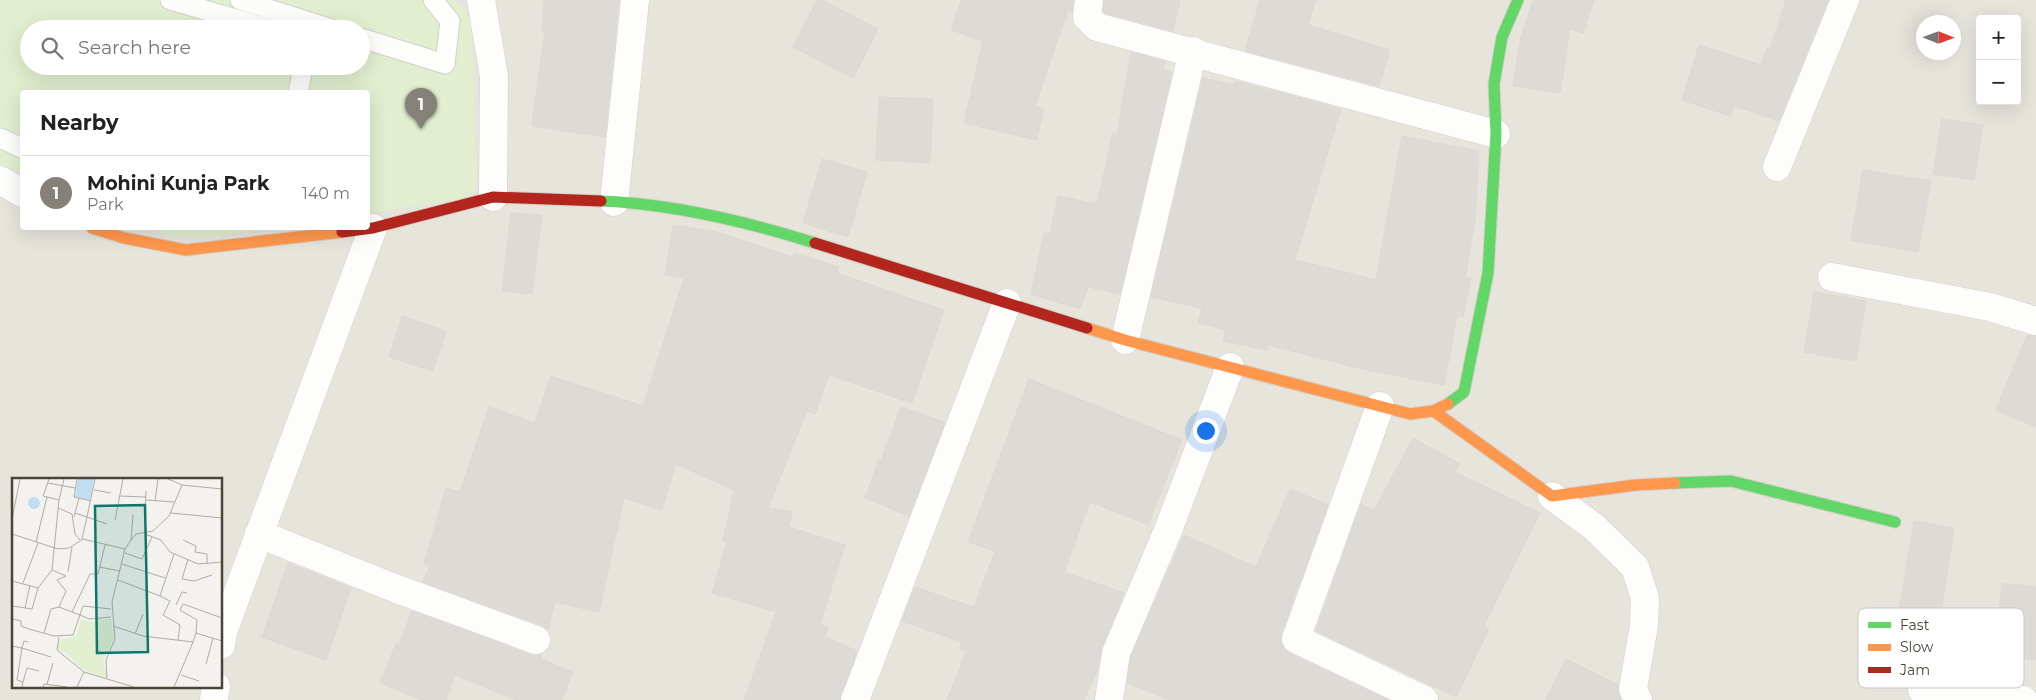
<!DOCTYPE html>
<meta charset="utf-8">
<style>
:root{--surface:#fff;--page:#f2f2f2;--text:#222;--muted:#767676;--line:#e0e0e0;--accent:#868178}
body{margin:0;font-family:Montserrat,sans-serif;background:var(--page);color:var(--text)}
.controls{position:absolute;right:15px;top:15px;display:grid;overflow:hidden;border-radius:5px;box-shadow:0 5px 20px #0002}
.controls button{width:45px;height:45px;display:grid;place-items:center;padding:0;border:0;border-bottom:1px solid var(--line);background:var(--surface);color:var(--text);font:25px sans-serif}
.compass{position:absolute;left:1916px;top:15px;width:45px;height:45px;border-radius:50%;background:var(--surface);box-shadow:0 5px 20px #0002;rotate:91deg}
.you{position:absolute;left:1205px;top:430px;width:18px;height:18px;margin:-12px;border:4px solid #fff;border-radius:50%;background:#1a73e8;box-shadow:0 0 0 8px #1a73e833}
.badge{display:grid;place-items:center;width:32px;height:32px;border-radius:50%;background:var(--accent);color:#fff;font-size:16px;font-weight:700}
.pin{position:absolute;translate:-50% -41px;filter:drop-shadow(0 1px 2px #0008)}
.pin::after{content:'';position:absolute;top:26px;width:18px;height:15px;background:inherit;clip-path:polygon(0 0,100% 0,50% 100%)}
.list{margin:0;padding:0;list-style:none}
h2{display:flex;justify-content:space-between;align-items:center;height:65px;margin:0;padding:0 20px;font-size:21px}
h2 small{font-size:16px;font-weight:400;color:var(--muted)}
.list li{display:grid;grid-template-columns:32px 1fr auto;gap:15px;align-items:center;box-sizing:border-box;height:75px;padding:0 20px;border-top:1px solid var(--line)}
.list b{display:block;font-size:19px;white-space:nowrap}
.list p{margin:0;font-size:16px;white-space:nowrap;color:var(--muted)}
.list em{font-size:16px;font-style:normal;color:var(--muted)}
.icon{flex:none;width:28px;height:28px;fill:none;stroke:currentColor;stroke-width:2;stroke-linecap:round;stroke-linejoin:round}
.map{position:relative;flex:none;width:2036px;height:700px;overflow:hidden}
.search{position:absolute;background:var(--surface);box-shadow:0 5px 20px #0002;left:20px;top:20px;width:350px;height:55px;display:flex;align-items:center;gap:12px;box-sizing:border-box;padding:0 18px;border-radius:28px;color:var(--muted);font-size:19px}
.panel{position:absolute;background:var(--surface);box-shadow:0 5px 20px #0002;left:20px;top:90px;width:350px;height:140px;border-radius:5px}
.map>svg:first-child{display:block}
</style>
<div class="map">
<svg width="2036" height="700" viewBox="0 0 2036 700">
<rect width="100%" height="100%" fill="#f4f2ee"/>
<path fill="#e7e4dc" fill-rule="evenodd" d="M0,0h2036v700h-2036zM1980,19h37v82h-37zM1924,22h30v30h-30zM29,29h332v37h-332zM22,92h346v136h-346zM14,479h207v207h-207z"/>
<g fill="#e1eecf" fill-rule="evenodd">
<path d="M0,0h454l12,12 6,13 5,160 -5,8 -8,6 -96,14v-121h-346v83l-22,-10zM29,29h332v37h-332z"/>
<path d="M143,228h133l-77,10 -33,-3z"/>
</g>
<g fill="#dedbd6" stroke="#dcd9d4">
<path d="M544,0h75l-14,137 -73,-11 13,-95h-3z"/>
<path d="M817,0h5l56,29 -25,49 -60,-31z"/>
<path d="M961,0h112l-1,12 -3,-1 1,-7 -35,102 9,3 -8,31 -72,-17 19,-82 -32,-11z"/>
<path d="M1104,0h76l-7,31 -68,-18 -2,-2z"/>
<path d="M1260,0h56l-8,25 82,25 -11,36 -134,-35z"/>
<path d="M1533,0h61l-11,33 -13,-4 -10,64 -47,-7 8,-49z"/>
<path d="M1786,0h42l-49,121 -45,-15 -4,10 -48,-16 17,-55 62,20 6,-17 3,1z"/>
<path d="M1131,52l34,9 -2,9 9,2 -52,222 -32,-7 -8,22 -49,-15 13,-61 6,1 8,-38 39,8 16,-71 4,1z"/>
<path d="M1203,78l32,7 1,-4 105,28 -46,151 81,20 26,-144 77,15 -4,69 -10,57 6,1 -8,39 -6,-1 -13,69 -82,-16 -93,-24 -2,5 -44,-9 3,-11 -28,-7 4,-15 -51,-11z"/>
<path d="M879,97l54,2 -3,64 -54,-3z"/>
<path d="M1942,119l41,6 -9,55 -41,-6z"/>
<path d="M822,159l45,13 -19,65 -45,-14z"/>
<path d="M1863,170l68,11 -13,71 -67,-12z"/>
<path d="M511,213l31,2 -10,79 -30,-3z"/>
<path d="M673,225l44,7 75,25 2,-4 45,14 -2,6 107,37 -32,93 -83,-28 -14,39 -8,-3 -39,96 24,5 -3,15 56,18 -25,79 8,3 -3,10 32,14 -17,49h-96l32,-88 -64,-19 15,-51 -4,-1 11,-51 -58,-26 -14,46 -38,-12 -25,114 -44,-10 -7,28 -7,-5 -118,-43 7,-17 -6,-2 22,-75 14,4 29,-85 46,16 16,-47 92,30 41,-128 -19,-3z"/>
<path d="M1814,292l52,9 -10,60 -52,-9z"/>
<path d="M402,316l44,15 -13,40 -44,-14z"/>
<path d="M2027,335l9,1v91l-40,-17z"/>
<path d="M1029,379l153,61 -34,85 -58,-23 -26,70 60,21 -22,54 -5,24 -13,29h-137l19,-48 -7,-3 3,-7 -60,-21 13,-34 59,20 21,-56 -27,-9z"/>
<path d="M901,407l44,15 -36,94 -44,-18 14,-38 2,1z"/>
<path d="M1413,438l47,26 -5,8 85,41 -56,113 5,3 -33,68 -140,-66 45,-127 13,6z"/>
<path d="M1290,489l38,16 -47,129v7l2,7 6,5 99,47h-219l-42,-17 4,-26 53,-122 72,32z"/>
<path d="M1914,521l40,7 -16,103 -41,-7z"/>
<path d="M288,563l63,25 -25,72 -64,-23z"/>
<path d="M2002,583l34,4v73l-42,-5z"/>
<path d="M412,611l119,44 11,-1 -1,5 32,13 -11,28h-46l-61,-25 -9,25h-24l-42,-17 16,-39 3,1z"/>
<path d="M1566,659l52,26 3,15h-75z"/>
</g>
<g fill="none" stroke-linecap="round" stroke-linejoin="round">
<defs>
<g id="lane">
<path d="M170,0l100,29"/>
<path d="M240,0l92,29"/>
<path d="M361,38l84,26 5,-43 -17,-21"/>
<path d="M298,92l4,-19 -1,-7"/>
<path d="M0,138l22,10"/>
</g>
<g id="street">
<path d="M481,0l13,76 -1,121"/>
<path d="M1089,0l-2,17 10,10 399,107"/>
<path d="M1777,167l68,-167"/>
<path d="M0,180l22,13"/>
<path d="M614,202l21,-202"/>
<path d="M1832,277l158,30 46,14"/>
<path d="M1125,340l68,-289"/>
<path d="M1380,406l-84,233 128,61"/>
<path d="M1552,496l42,31 41,40 10,31 -1,27 -11,64 5,11"/>
<path d="M259,534l138,55 139,51"/>
<path d="M221,645l2,-13 150,-404"/>
<path d="M1922,690l101,10"/>
<path d="M214,700l2,-14"/>
<path d="M855,700l152,-397"/>
<path d="M1109,700l7,-47 53,-125 61,-161"/>
</g>
<g id="fast">
<path d="M601,201c73,3 144,20 214,42"/>
<path d="M1448,404l16,-12 24,-119 8,-139 -2,-50 8,-47 16,-37"/>
<path d="M1675,483l56,-2 164,41"/>
</g>
<g id="slow">
<path d="M92,228l32,10 62,12 156,-18"/>
<path d="M1087,328l38,12 285,74 23,-3 15,-7"/>
<path d="M1435,412l117,84 84,-11 39,-2"/>
</g>
<g id="jam">
<path d="M342,232l31,-4 120,-31 108,4"/>
<path d="M815,243l272,85"/>
</g>
</defs>
<use href="#lane" stroke="#d2d0cb" stroke-width="21"/>
<use href="#street" stroke="#d2d0cb" stroke-width="29"/>
<use href="#fast" stroke="#d3cfc5" stroke-width="13"/>
<use href="#slow" stroke="#d3cfc5" stroke-width="13"/>
<use href="#jam" stroke="#d3cfc5" stroke-width="13"/>
<use href="#lane" stroke="#fdfdfc" stroke-width="19"/>
<use href="#street" stroke="#fdfdfc" stroke-width="28"/>
<use href="#fast" stroke="#63d668" stroke-width="11"/>
<use href="#slow" stroke="#ff974d" stroke-width="11"/>
<use href="#jam" stroke="#b3261e" stroke-width="11"/>
</g>
<g transform="translate(12 478)">
<rect width="210" height="210" fill="#f4f2ee"/>
<path d="M86,141h13l3,20 -11,22 4,16 -4,1 -22,-10 -15,-15 -9,-4 3,-9 16,-4 5,-16 12,2z" fill="#e1eecf"/>
<path d="M66,1h16l-4,21 -15,-3zM16 25a6 6 0 1 1 12 0a6 6 0 1 1-12 0Z" fill="#c0ddf1"/>
<path fill="none" stroke="#b0aca6" stroke-width="1" d="M37,1l-6,17 16,4 -7,70M65,1l-3,18 17,4M83,1l-8,38 20,7M156,1l14,6 40,4M36,5l27,5M82,12l17,3M108,18l26,1M47,22l5,-21M134,22l28,2M143,23l3,-22M46,30l14,6 3,20 5,6M63,35l4,-15M133,35l1,-22M159,35l51,5M62,39l1,-4 12,4 -5,22M0,41l8,-40M103,42l8,-41M0,56l46,15 11,-1 14,-9 42,10 -13,53 3,37 -9,21 1,19 -23,-7 -27,-22 2,-13M133,56l16,6 9,12 28,12 24,-2M119,62l5,-6 17,-3 16,-15 13,-31M171,62l13,6 -1,6 12,2v10M24,64l11,-45M113,71l6,-9 2,-25M113,75l17,6 10,-22M176,81l-6,20 12,2 18,-6M110,86l43,14M87,89l21,4M56,94l4,-25M54,98l-9,4 9,11 -7,16 13,5M106,102l42,16 14,-42M0,103l26,7M11,105l15,-40M148,118l10,5 -7,14 17,10 -2,15M164,127l6,-13 5,1M0,128l20,3 6,-21 14,-18 14,6M13,130l5,-23M99,139l-22,2 -9,-4 3,-9 28,3M0,141l9,2v5l8,3 25,7 19,-1 7,-20 -8,-3 18,-38h8l7,-29M101,148l30,10 50,6 3,-9 26,8M32,155l7,-24 8,-2M184,155l1,-13 -17,-10 3,-6 39,14M123,156l8,-20M0,168l10,2 2,-7 4,1M194,186l7,-26M169,197l18,6M95,201l27,8M11,204l4,-14 12,3M35,206l6,-21M10,209l1,-5 -6,-2 5,-32 29,9M31,209l1,-3 23,3M65,209l7,-15M162,209l19,-45"/>
<path fill="#0f766e" fill-opacity="0.15" stroke="#0f766e" stroke-width="2.5" d="M133,27l3,147 -51,1 -2,-147z"/>
<rect width="210" height="210" fill="none" stroke="#4b4439" stroke-width="2.5"/>
</g>
<rect x="1858" y="608" width="166" height="80" rx="8" fill="#fff" stroke="#c9c7c4" stroke-width="1"/>
<rect x="1868" y="622" width="23" height="6" fill="#63d668"/>
<rect x="1868" y="644" width="23" height="7" fill="#ff974d"/>
<rect x="1868" y="667" width="23" height="6" fill="#b3261e"/>
<g font-size="14" fill="#4b4439">
<text x="1900" y="630">Fast</text>
<text x="1900" y="652">Slow</text>
<text x="1900" y="675">Jam</text>
</g>
</svg>
<div class="controls">
<button>+</button>
<button>−</button>
</div>
<svg class="compass" viewBox="-18 -18 36 36"><path d="M0-13l5 13h-10z" fill="#e53935"/><path d="M0 13l5-13h-10z" fill="#767676"/></svg>
<div class="you"></div>
<div class="pin badge" style="left:421px;top:129px">1</div>
<div class="search"><svg class="icon" aria-label="search" viewBox="0 0 24 24"><circle cx="10" cy="10" r="6"/><path d="M15 15l6 6"/></svg>Search here</div>
<section class="panel">
<h2>Nearby<small></small></h2>
<ul class="list">
<li><span class="badge">1</span><div><b>Mohini Kunja Park</b><p>Park</p></div><em>140 m</em></li>
</ul>
</section>
</div>
